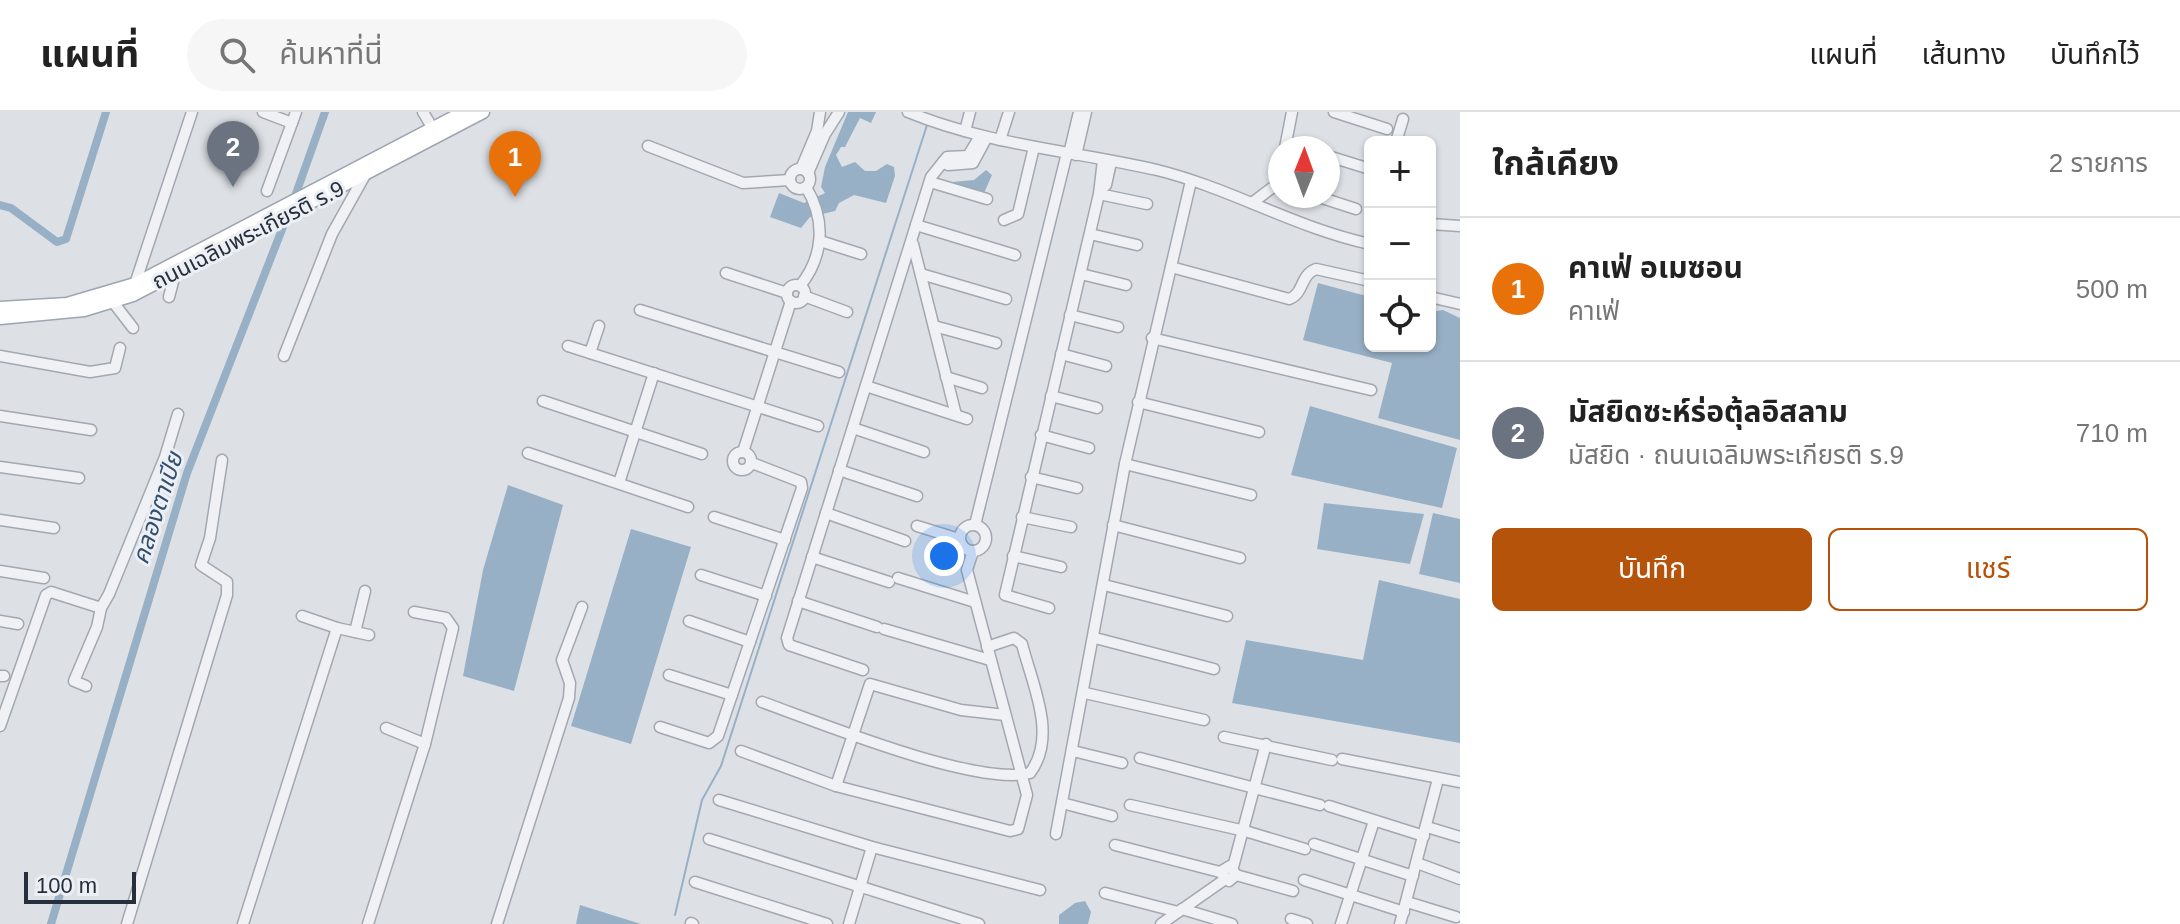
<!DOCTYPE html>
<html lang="th">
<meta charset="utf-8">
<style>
:root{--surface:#fff;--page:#f6f6f6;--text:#222;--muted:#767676;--line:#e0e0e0;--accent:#b45309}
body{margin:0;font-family:Arial,"Noto Sans Thai",sans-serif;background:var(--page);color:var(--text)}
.controls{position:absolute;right:24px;top:24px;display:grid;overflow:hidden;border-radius:12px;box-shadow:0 2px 6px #0004}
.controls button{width:72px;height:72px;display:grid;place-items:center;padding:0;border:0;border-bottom:2px solid var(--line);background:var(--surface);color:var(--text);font:40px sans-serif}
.compass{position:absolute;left:1268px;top:24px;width:72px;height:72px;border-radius:50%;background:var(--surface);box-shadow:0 2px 6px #0004;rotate:1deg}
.scale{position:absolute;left:24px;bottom:20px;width:112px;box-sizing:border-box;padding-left:8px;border:4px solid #272f3c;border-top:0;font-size:22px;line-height:28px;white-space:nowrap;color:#272f3c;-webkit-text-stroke:6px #eceff4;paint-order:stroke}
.you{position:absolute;left:944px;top:444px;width:28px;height:28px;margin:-20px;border:6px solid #fff;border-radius:50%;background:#1a73e8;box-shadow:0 0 0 12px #1a73e833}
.badge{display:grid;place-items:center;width:52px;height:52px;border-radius:50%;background:var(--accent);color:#fff;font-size:26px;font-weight:700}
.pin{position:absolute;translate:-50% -66px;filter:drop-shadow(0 2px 4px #0008)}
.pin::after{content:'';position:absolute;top:42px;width:28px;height:24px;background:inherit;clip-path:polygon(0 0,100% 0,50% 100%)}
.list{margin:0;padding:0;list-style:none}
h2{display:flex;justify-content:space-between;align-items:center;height:104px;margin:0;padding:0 32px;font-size:34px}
h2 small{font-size:26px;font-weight:400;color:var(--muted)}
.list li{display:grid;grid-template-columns:52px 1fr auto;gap:24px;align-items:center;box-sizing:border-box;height:144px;padding:0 32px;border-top:2px solid var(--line)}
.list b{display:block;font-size:30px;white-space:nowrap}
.list p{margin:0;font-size:26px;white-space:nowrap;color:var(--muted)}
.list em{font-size:26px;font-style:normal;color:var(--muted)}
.actions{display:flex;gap:16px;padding:24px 32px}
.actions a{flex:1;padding:18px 0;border:2px solid var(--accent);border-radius:12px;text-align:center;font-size:28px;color:var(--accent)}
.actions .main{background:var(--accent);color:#fff}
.icon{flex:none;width:44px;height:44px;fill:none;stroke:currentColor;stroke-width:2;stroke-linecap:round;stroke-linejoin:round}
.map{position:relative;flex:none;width:1460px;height:812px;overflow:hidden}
header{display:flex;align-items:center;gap:48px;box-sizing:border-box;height:112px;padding:0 40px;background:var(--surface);border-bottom:2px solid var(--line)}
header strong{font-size:38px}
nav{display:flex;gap:44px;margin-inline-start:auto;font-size:28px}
.search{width:560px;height:72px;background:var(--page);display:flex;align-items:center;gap:20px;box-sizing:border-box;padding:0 28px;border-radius:44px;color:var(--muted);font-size:30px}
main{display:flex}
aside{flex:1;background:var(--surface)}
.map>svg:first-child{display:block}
</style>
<header>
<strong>แผนที่</strong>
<div class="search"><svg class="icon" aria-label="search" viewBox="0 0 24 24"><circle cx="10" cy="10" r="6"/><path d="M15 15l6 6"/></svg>ค้นหาที่นี่</div>
<nav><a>แผนที่</a><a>เส้นทาง</a><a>บันทึกไว้</a></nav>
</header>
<main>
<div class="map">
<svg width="1460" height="812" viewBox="0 0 1460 812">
<rect width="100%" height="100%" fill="#dde1e6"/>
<g fill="#98b0c6">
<path d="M848,0h28l-5,11 -11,-5 -15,29h-4l-5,8 6,12 13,-5 10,9h11l11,-7 7,3 1,9 -9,27 -32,-8 -15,8 -4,8 -25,6 -9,11 -31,-11 9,-24 25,10 21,-10 -4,-6 4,-20z"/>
<path d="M986,58l6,5 -8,18 -32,-11 22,-2z"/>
<path d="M1318,171l52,14v49h60v-34l13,-2 17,8v122l-82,-22 14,-55 -89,-23z"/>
<path d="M1310,294l147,42 -15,60 -151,-33z"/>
<path d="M508,373l55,20 -49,186 -51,-15 20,-106z"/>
<path d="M1324,391l100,11 -14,50 -93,-15z"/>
<path d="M1433,401l27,6v64l-41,-9z"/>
<path d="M631,417l60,18 -60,197 -60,-18z"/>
<path d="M1379,468l81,19v144l-228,-40 14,-63 117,20z"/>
<path d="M1085,789l6,11 -3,12h-29v-9l16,-12z"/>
<path d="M580,793l61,19h-65z"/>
</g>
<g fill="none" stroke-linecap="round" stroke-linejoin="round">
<path stroke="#98b0c6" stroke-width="2" d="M675,803l27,-115 19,-34 206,-641"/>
<g stroke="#98b0c6" stroke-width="8">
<path d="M293,90l32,-90"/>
<path d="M0,93l11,3 46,34 9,-3 40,-127"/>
<path d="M51,812l136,-451 101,-259"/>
</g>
<defs>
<g id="minor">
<path d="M263,0l29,11"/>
<path d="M423,0l10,17"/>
<path d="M908,0c80,33 166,39 249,58 73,18 139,58 213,74"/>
<path d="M1334,0l53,17"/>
<path d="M965,19l5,-19"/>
<path d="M1000,28l9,-28"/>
<path d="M1396,30l7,-23"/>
<path d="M1287,31l16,5"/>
<path d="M648,34l95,37 47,-3"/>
<path d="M1285,36l7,-36"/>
<path d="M1069,42l10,-42"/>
<path d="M1076,43l10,-43"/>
<path d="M1328,44l42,13"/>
<path d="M943,50l5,3 25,-2 14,-26"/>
<path d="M1280,50l-3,11 3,12"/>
<path d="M801,57l16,-38 3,-19"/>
<circle cx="800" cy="67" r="10"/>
<path d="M808,61l17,-39 14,-22"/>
<path d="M930,70l57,17"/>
<path d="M1100,78l6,-5 5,-23"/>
<path d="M267,79l29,-79"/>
<path d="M1099,82l48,10"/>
<path d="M1316,84l40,13"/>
<path d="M1252,91l25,-19"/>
<path d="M1004,108l14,-6 16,-67"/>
<path d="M1430,112l30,2"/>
<path d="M916,113l99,30"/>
<path d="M1090,122l47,11"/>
<path d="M820,129l41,13"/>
<path d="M913,132l43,171"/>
<path d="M1171,155l118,32c15,-5 11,-24 27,-30l54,12"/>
<path d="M726,161l61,20"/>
<path d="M921,162l85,25"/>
<path d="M1081,162l45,11"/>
<path d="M135,172l57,-172"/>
<circle cx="796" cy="182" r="9"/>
<path d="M800,174c24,-30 26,-66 6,-99"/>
<path d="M804,184l43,16"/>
<path d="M169,185l6,-23"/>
<path d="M1430,185l30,7"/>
<path d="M113,190l20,26"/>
<path d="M640,198l199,62"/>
<path d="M1070,203l48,12"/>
<path d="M934,214l62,17"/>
<path d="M1152,226l219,52"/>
<path d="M568,234l250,80"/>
<path d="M590,241l9,-27"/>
<path d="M1061,242l45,12"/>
<path d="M0,244l90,16 25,-4 5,-20"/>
<path d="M284,244l48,-122 33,-59"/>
<path d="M946,265l36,11"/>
<path d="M866,274l101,33"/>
<path d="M1051,284l46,12"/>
<path d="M543,289l159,53"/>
<path d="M1138,290l121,30"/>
<path d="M0,304l91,14"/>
<path d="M853,316l71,24"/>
<path d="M1041,323l48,13"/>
<circle cx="742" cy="349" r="9"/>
<path d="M743,340l48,-151"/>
<path d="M528,341l160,54"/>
<path d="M1125,352l126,31"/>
<path d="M0,355l79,11"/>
<path d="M839,358l78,26"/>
<path d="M1031,365l46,11"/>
<path d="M619,371l35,-110"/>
<path d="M826,401l79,28"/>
<path d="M714,405l71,23"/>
<path d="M1022,405l49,10"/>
<path d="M0,408l54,8"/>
<circle cx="973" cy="426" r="13"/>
<path d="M975,413l92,-372"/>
<path d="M1113,413l127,33"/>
<path d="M917,414l42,13"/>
<path d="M1013,444l48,11"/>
<path d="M812,445l77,25"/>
<path d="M0,459l44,7"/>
<path d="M701,463l65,21"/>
<path d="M898,466l77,24"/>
<path d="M1104,473l123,31"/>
<path d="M798,489l79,26"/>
<path d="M1049,496l-44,-13 94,-401 4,-34"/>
<path d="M0,509l18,3"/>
<path d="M689,509l61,21"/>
<path d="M337,516l32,7"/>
<path d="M884,517l106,31"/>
<path d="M355,520l10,-41"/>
<path d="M1095,526l119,31"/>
<path d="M863,558l-74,-25 -2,-7 144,-461 16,-20 21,-1 12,-20"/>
<path d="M669,563l63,20"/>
<path d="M0,564h4"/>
<path d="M86,574l-12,-5 23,-54 4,-19"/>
<path d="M1085,581l119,27"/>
<path d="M762,590c56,20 215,85 268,71 28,-37 2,-89 -8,-129l-8,-6 -27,9"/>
<path d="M0,614l46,-131 5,-3 50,16 8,-14 56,-137 13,-43"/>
<path d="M660,615l49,16 9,-7 84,-248 -1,-6 -49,-19"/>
<path d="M386,616l39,16"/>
<path d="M1224,625l108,23"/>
<path d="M741,639l95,35 174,45 8,-2 9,-34 -60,-225 6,-19"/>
<path d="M1073,639l49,12"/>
<path d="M1140,646l180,47"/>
<path d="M1342,647l118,23"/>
<path d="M836,674l34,-102 91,26 44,5"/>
<path d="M719,688l153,47 168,43"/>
<path d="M1062,691l50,13"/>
<path d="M1130,693l115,26 60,18"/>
<path d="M1329,694l95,30"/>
<path d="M1427,715l33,10"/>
<path d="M1056,722l69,-370 66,-283"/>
<path d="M709,727l270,85"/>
<path d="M1314,732l99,32"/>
<path d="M1115,733l105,27 9,9 7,-6 -6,-9 -10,6"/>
<path d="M1417,751l43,16"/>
<path d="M1233,755l33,-123"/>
<path d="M1236,763l57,16"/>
<path d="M1304,768l100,32"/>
<path d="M695,770l132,42"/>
<path d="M1105,781l73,19"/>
<path d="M1407,790l49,15"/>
<path d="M1182,797l50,15"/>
<path d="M1291,807l16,5"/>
<path d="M691,811l2,1"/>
<path d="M127,812l100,-329v-13l-26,-17 9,-27 12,-78"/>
<path d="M243,812l94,-296 -35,-12"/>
<path d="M368,812l57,-180 28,-116 -7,-10 -32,-6"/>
<path d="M497,812l72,-226 1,-15 -8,-23 20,-53"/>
<path d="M849,812l23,-77"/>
<path d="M1161,812l63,-44"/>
<path d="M1341,812l33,-103"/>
<path d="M1400,812l38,-145"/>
</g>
<g id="major">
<path d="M0,196l67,-4 68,-20 329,-172"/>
<path d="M0,206l84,-8 49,-15 350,-183"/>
</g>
</defs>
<use href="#minor" stroke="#a3a8b0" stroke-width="13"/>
<use href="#major" stroke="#9ca5b1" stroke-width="15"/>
<use href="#minor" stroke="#eff1f5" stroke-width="10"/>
<use href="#major" stroke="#fff" stroke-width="12"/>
</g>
<g text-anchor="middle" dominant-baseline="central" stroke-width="6" stroke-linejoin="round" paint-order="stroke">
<g font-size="22" fill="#272f3c" stroke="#eceff4">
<text transform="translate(248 123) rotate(-27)">ถนนเฉลิมพระเกียรติ ร.9</text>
</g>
<g font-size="24" font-style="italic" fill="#324f6e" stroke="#eceff4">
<text transform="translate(157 396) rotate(-72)">คลองตาเปีย</text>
</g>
</g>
</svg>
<div class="controls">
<button>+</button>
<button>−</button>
<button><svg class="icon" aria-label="locate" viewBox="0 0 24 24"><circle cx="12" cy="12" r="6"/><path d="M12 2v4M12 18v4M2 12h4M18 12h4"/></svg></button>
</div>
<svg class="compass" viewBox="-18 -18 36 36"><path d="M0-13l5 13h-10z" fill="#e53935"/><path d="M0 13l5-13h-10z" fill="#767676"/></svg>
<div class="scale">100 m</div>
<div class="you"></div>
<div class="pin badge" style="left:515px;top:85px;background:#e8710a">1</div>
<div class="pin badge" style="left:233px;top:75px;background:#6b7280">2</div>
</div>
<aside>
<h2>ใกล้เคียง<small>2 รายการ</small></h2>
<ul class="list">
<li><span class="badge" style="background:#e8710a">1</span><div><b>คาเฟ่ อเมซอน</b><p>คาเฟ่</p></div><em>500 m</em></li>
<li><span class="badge" style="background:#6b7280">2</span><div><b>มัสยิดซะห์ร่อตุ้ลอิสลาม</b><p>มัสยิด · ถนนเฉลิมพระเกียรติ ร.9</p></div><em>710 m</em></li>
</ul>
<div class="actions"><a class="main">บันทึก</a><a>แชร์</a></div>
</aside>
</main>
